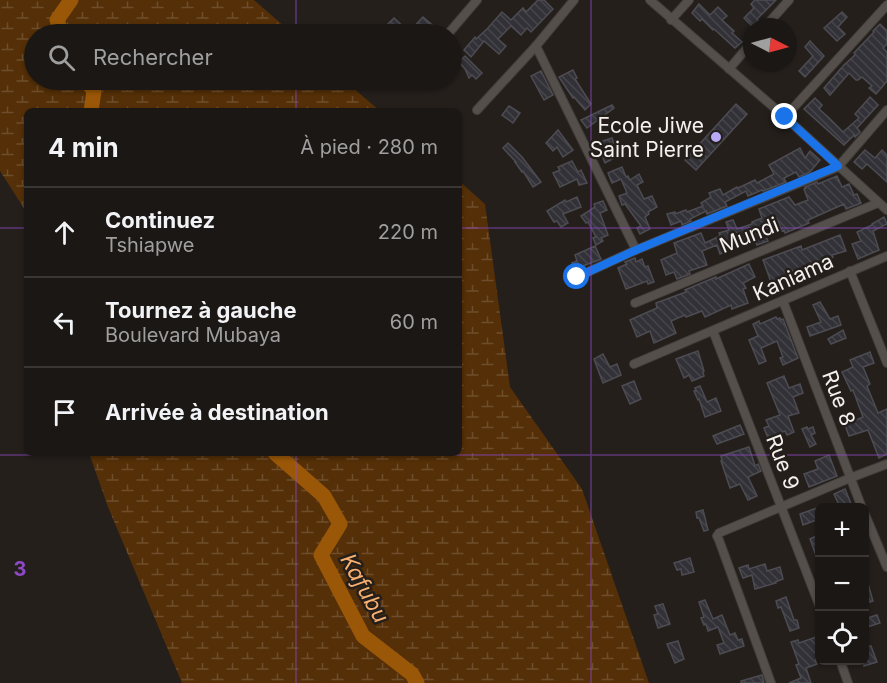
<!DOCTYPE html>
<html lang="fr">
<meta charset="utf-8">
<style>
:root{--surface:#1b1714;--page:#282422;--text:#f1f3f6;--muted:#a09fa0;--line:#393634}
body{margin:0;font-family:Inter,sans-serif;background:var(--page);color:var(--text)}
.controls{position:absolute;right:18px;bottom:18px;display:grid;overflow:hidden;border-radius:9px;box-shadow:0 2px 4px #0004}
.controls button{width:54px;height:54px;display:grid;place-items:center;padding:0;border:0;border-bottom:2px solid var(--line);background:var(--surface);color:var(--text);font:30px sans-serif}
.compass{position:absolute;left:743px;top:18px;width:54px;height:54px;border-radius:50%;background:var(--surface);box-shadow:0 2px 4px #0004;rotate:96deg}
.stop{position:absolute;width:18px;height:18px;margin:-14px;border:4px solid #1a73e8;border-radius:50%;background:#fff}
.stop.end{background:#1a73e8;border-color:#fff;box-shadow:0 2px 6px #0008}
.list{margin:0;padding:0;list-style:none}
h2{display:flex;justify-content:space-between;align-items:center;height:78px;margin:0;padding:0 24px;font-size:26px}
h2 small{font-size:20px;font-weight:400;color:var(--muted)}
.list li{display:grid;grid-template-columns:39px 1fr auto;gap:18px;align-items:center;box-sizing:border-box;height:90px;padding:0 24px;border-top:2px solid var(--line)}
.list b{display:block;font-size:22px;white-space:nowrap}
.list p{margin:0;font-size:20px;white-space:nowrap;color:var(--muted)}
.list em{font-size:20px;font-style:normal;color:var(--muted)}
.icon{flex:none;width:33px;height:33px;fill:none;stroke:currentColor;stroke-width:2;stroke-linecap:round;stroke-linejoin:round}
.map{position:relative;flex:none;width:887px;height:683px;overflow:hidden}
.search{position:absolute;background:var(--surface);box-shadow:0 2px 4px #0004;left:24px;top:24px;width:438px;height:66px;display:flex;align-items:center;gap:15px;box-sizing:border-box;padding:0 21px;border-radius:33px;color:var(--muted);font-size:22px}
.panel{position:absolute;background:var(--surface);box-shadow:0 2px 4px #0004;left:24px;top:108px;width:438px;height:348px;border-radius:9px}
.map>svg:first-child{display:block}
</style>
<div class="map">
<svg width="887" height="683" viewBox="0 0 887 683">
<defs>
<pattern id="wetland-marsh" width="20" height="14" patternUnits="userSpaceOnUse" patternTransform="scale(1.5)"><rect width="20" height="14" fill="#542f07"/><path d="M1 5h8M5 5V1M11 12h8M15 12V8" fill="none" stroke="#6d4d2b"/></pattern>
<pattern id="building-back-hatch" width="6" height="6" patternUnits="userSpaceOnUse" patternTransform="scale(1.5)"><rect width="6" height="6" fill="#323137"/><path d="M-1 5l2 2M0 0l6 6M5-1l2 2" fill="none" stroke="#46454a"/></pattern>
</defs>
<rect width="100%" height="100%" fill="#241f1b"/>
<g fill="url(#wetland-marsh)">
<path d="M0,0h254l39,34h-259v46h310l36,31h-353v102l-27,-42z"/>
<path d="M459,181l26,23 25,183 72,102 67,194h-467l-74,-176 -19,-54h370z"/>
</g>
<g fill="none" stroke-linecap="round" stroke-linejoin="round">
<g stroke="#995707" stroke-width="15">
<path d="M62,34l-5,-14 14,-20"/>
<path d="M86,80l8,11 -3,20"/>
<path d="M275,453l49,43 16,28 -19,31 42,81 49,38 5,9"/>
</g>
</g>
<g fill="url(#building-back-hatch)" stroke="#4d4c53" stroke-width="1.5">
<path d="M538,0h6l9,9 -22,23 -4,-4 -6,7 -10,-9 -13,13 8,7 -7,8 -15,-13 -13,16 -7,-7 11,-13 1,2 11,-10 15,-17 9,8 12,-12 3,4z"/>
<path d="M755,0h21l-19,19 1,1 -6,6 -8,-8 10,-10 -3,-4z"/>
<path d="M699,4l11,11 8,-8 9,9 -5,4 12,11 -2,2 10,9 -7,6 -21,-19 -1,1 -11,-11 -2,2 -8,-8z"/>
<path d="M842,12l5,5 -9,10 7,7 -8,7 -13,-13z"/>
<path d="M423,17l14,12 -5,5h-43l-6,-5 11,-11 15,14z"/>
<path d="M880,24l7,7v13l-4,4 4,4v29l-11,13 -7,-6 3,-2 -10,-9 -4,3h-2l-7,-7 -19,22 -6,-7 20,-23 11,-10 -1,-2 20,-21 -1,-1z"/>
<path d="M810,41l14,15 -19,21 -6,-6 14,-15 -8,-9z"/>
<path d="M465,56l17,17 -6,6 -4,-4 -3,3 -4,-9 -6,-7z"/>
<path d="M573,70l4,8 -2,1 16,25 -6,6 -11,-13 -1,1 -14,-21z"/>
<path d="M541,71l12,24 -9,5 -13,-24z"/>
<path d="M870,97l8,8 -21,23 3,4 -5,5 -1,-2 -10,10 -40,-36 11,-11 7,7 -3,4 9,8 15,15 16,-14 -4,-4z"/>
<path d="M736,104l11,10 -51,56 -11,-10z"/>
<path d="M612,105l2,3 -27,20 -6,-8z"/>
<path d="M509,106l11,7 -7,10 -11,-8z"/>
<path d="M558,130l15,20 -10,7 -6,-10 -4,4 -7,-8z"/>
<path d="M612,138l6,18 -13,7 -8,-20z"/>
<path d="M508,143l14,14 19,25 -8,5 -10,-16 -1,1 -7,-10h1l-13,-14z"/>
<path d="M800,148l5,10 5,-7 10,9 -10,12 -11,5 -3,-5 -12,6 2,4 -23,9 -1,-1 -14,6 -2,-5 -21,11 2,4 -20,8 -1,-3 -16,8 1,2 -9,4 -1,-4 -10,4 -4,-11 8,-2v2l11,-4 1,2 16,-6 -2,-3 10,-6 -2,-4 11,-4 3,6 14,-8 1,1 17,-8 2,3 17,-9 -5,-9z"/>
<path d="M865,150l10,8 7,-8 5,5v27l-20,-18 -5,5 -8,-7z"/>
<path d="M572,161l6,11 3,-2 6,13 -8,2 -2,-6 -17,8 -7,-14 7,-3 -2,-3z"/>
<path d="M622,167l4,10 2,-1 2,4 9,-6 4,8 -6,3 7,14 8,-3 5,11 -9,5 1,2 -4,3 5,12 -10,5 -3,-6 4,-2 -16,-22 -3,1 -3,-9 8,-3 -6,-14 -9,4 -4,-10z"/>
<path d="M837,176l5,11 7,-3 5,11 3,-1 4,9 -15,6 -2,-5 -36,16 1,3 -24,10 -1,-3 -2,1 -4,-10 -16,5 6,15 -11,4 -4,-10 -20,8 2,5 -15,6 -3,-9 -15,6 5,14 -18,6 1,3 -13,5 -3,-7 -8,3 -5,-15 16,-7 -3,-10 27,-10 4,10 15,-7 -1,-3 10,-3 -3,-8 7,-2 4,9 15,-5v-2l10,-4 -3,-9 30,-12 6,8 13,-5 -4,-11 2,-1 -1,-1 12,-5 1,2z"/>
<path d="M577,197l4,10 -18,7 5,9 -7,4 -4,-6 -3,1 -7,-11 18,-11 1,2z"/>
<path d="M603,201l4,9 -7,3 8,22 -7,3 2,3 -7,4 -3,-7 3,-1 -8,-15 -2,1 -5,-7 14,-9 -1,-3z"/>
<path d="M884,217l3,7 -14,7 6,19 -21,9 -6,-15 9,-3 -4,-9 15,-7v-1z"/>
<path d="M840,235l6,16 -14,4 1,2 -15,6 -1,-2 -14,6 2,4 -22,9 -1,-2 -11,4 -8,-22 38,-14 1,4z"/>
<path d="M595,246l6,13 -26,10 -3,-6 5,-2 -2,-6z"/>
<path d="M635,258l1,4 6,-3 3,8 3,-1 6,16 -6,2 -1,-3 -21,8 -8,-21 9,-4 -2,-2z"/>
<path d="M749,264l6,13 -12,6 3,5 -3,1 5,14 -16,6 -1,-4 -26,12 -3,-6 -16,6 -1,-2 -14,6 5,12 -22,10 -4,-12 -13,6 -7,-17 27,-12 -1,-5 30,-11 -1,-2 31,-13v2z"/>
<path d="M820,302l10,17 8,-3 3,9 -31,11 -3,-9 14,-5 -8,-17z"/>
<path d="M776,317l1,2 3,-1 1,2 2,-1 15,39 -15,7 -3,-7 3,-1 -6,-16 -16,7 5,13 -7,3 -10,-24 9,-4 -5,-12 6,-3 1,3z"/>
<path d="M843,330l3,8 -15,6 -3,-5z"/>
<path d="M698,351l6,20 -1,1 1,4 -12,5 -3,-6 -5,3 -8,-19z"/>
<path d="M870,352l4,11 -11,4 7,17 -3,2 11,27 9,-4v45l-8,4 -11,-28 -19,6 -4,-11 18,-8 -10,-27 -2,1 -9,-19 11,-5 -3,-7z"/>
<path d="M603,354l7,13 7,-3 4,11 -18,8 -9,-24z"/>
<path d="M784,376l5,12 11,-4 3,9 -10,4 6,16 -11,3 6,16 -7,3 -2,-4 -17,7 -4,-10 5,-2 -3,-6 14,-5 -13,-32z"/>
<path d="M634,381l7,18 -11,5 -8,-18z"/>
<path d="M700,386l7,16 9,-4 5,13 -16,6 -6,-18 -1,1 -4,-9h2l-1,-3z"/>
<path d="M740,425l4,9 -27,10 -4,-8z"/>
<path d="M807,427l1,2 5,-2 2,6 -4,2 5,9 -6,3 -8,-18z"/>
<path d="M749,447l6,19 3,-2 3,7 -13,6 9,19 -9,4 -8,-16 -10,4 -9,-27 1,-1 -1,-4z"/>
<path d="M829,455l8,21 -28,11 -5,-13 14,-5 -3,-8z"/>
<path d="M845,489l7,17 -3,1h-9l-6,-13z"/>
<path d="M817,508l2,11 -16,6 -3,-11z"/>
<path d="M703,510l5,20 -4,1 -5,-13h-2l-1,-6z"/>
<path d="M819,535v29l-9,-25z"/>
<path d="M690,558l4,14 -12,3 -1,-6 -4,1 -3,-7z"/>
<path d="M765,564l2,7 13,-4 3,12 -8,3 1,1 -21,6 -3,-14 -9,3 -4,-10 9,-3 1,4z"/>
<path d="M866,577l7,24 -9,3v-26z"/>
<path d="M786,597l8,23h3l2,8 -9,3 -9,-24 -3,1 -2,-7z"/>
<path d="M705,600l8,19 9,-4 8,20 5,-2 3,7 4,-1 2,7 -24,8 -3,-9 7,-2 -6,-16 -10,4 -2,-7 -2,1 -3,-7 3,-1 -5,-15z"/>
<path d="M663,604l7,20 -12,4 -4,-13 4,-1 -3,-8z"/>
<path d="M877,615l3,8 -16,5v-9z"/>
<path d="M819,636v22l-4,2 2,4 -11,4 5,15h-22l12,-5 -5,-13 3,-1 -8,-22 7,-2 1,3z"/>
<path d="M678,641l6,18 -9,4 -8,-19z"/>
<path d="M871,646l6,16 -13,4v-19z"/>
<path d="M762,675l2,8h-23v-2z"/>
</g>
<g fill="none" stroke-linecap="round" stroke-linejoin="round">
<defs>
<g id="minor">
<path d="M650,0l135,117 102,93"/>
<path d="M671,20l18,-20"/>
<path d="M765,27l24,-27"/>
<path d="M448,34l29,-34"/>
<path d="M536,46l100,204"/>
<path d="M729,69l23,-27"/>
<path d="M477,110l59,-64 38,-46"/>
<path d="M785,117l102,-112"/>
<path d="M850,271l37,92"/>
<path d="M577,277l59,-27 202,-83 49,-57"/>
<path d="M783,301l79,207"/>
<path d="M635,303l243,-100"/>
<path d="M713,331l107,276"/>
<path d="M634,364l253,-108"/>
<path d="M864,512l23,55"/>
<path d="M840,660l8,23"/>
<path d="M771,683l-52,-143 -2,-4 2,-3 131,-55 37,-14"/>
</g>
</defs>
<use href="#minor" stroke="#403c39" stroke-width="10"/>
<use href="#minor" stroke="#554f4b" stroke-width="8"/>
</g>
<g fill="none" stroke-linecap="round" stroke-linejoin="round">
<path stroke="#1a73e8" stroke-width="8" d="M577,277l59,-27 202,-84 -53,-49"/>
</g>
<path fill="none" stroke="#8d49c6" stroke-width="1.5" stroke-opacity="0.55" d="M296,0v34M591,0v683M296,80v31M0,228h27M459,228h428M296,453v230M0,455h887"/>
<circle fill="#b9aaf7" stroke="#241f1b" stroke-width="2" cx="716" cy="137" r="6"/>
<g text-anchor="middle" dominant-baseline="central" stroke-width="5" stroke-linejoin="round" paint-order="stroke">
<g font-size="21" fill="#f3f0ed" stroke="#241f1b" text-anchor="end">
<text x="704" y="125">Ecole Jiwe<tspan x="704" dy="24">Saint Pierre</tspan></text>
</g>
<g font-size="21" fill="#f3f0ed" stroke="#241f1b">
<text transform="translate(749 235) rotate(-22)">Mundi</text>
<text transform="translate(793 277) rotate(-24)">Kaniama</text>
<text transform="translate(839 398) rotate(69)">Rue 8</text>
<text transform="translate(783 462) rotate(69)">Rue 9</text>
</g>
<g font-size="22" font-style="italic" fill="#f9b06f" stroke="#241f1b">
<text transform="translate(365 588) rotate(61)">Kafubu</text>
</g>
</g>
<g font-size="20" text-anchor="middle" font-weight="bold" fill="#8d49c6" stroke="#241f1b" stroke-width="5" stroke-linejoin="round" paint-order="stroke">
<text x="20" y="576">3</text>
</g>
</svg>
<div class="controls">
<button>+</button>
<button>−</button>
<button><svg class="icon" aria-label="locate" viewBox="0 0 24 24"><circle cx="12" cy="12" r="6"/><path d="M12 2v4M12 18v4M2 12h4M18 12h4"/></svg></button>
</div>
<svg class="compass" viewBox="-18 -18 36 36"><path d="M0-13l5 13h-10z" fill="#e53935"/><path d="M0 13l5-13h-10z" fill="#a09fa0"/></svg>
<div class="stop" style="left:577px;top:277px"></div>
<div class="stop end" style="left:785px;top:117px"></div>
<div class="search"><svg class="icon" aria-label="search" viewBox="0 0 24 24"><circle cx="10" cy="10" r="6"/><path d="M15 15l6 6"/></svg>Rechercher</div>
<section class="panel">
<h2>4 min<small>À pied · 280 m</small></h2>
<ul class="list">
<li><svg class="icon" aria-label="ahead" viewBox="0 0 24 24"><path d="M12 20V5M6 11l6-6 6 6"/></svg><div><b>Continuez</b><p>Tshiapwe</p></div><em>220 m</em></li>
<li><svg class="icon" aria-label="left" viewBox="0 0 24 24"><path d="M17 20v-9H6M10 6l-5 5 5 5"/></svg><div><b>Tournez à gauche</b><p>Boulevard Mubaya</p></div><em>60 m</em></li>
<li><svg class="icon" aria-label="arrive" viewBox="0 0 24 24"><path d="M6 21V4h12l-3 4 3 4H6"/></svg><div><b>Arrivée à destination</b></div></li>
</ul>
</section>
</div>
